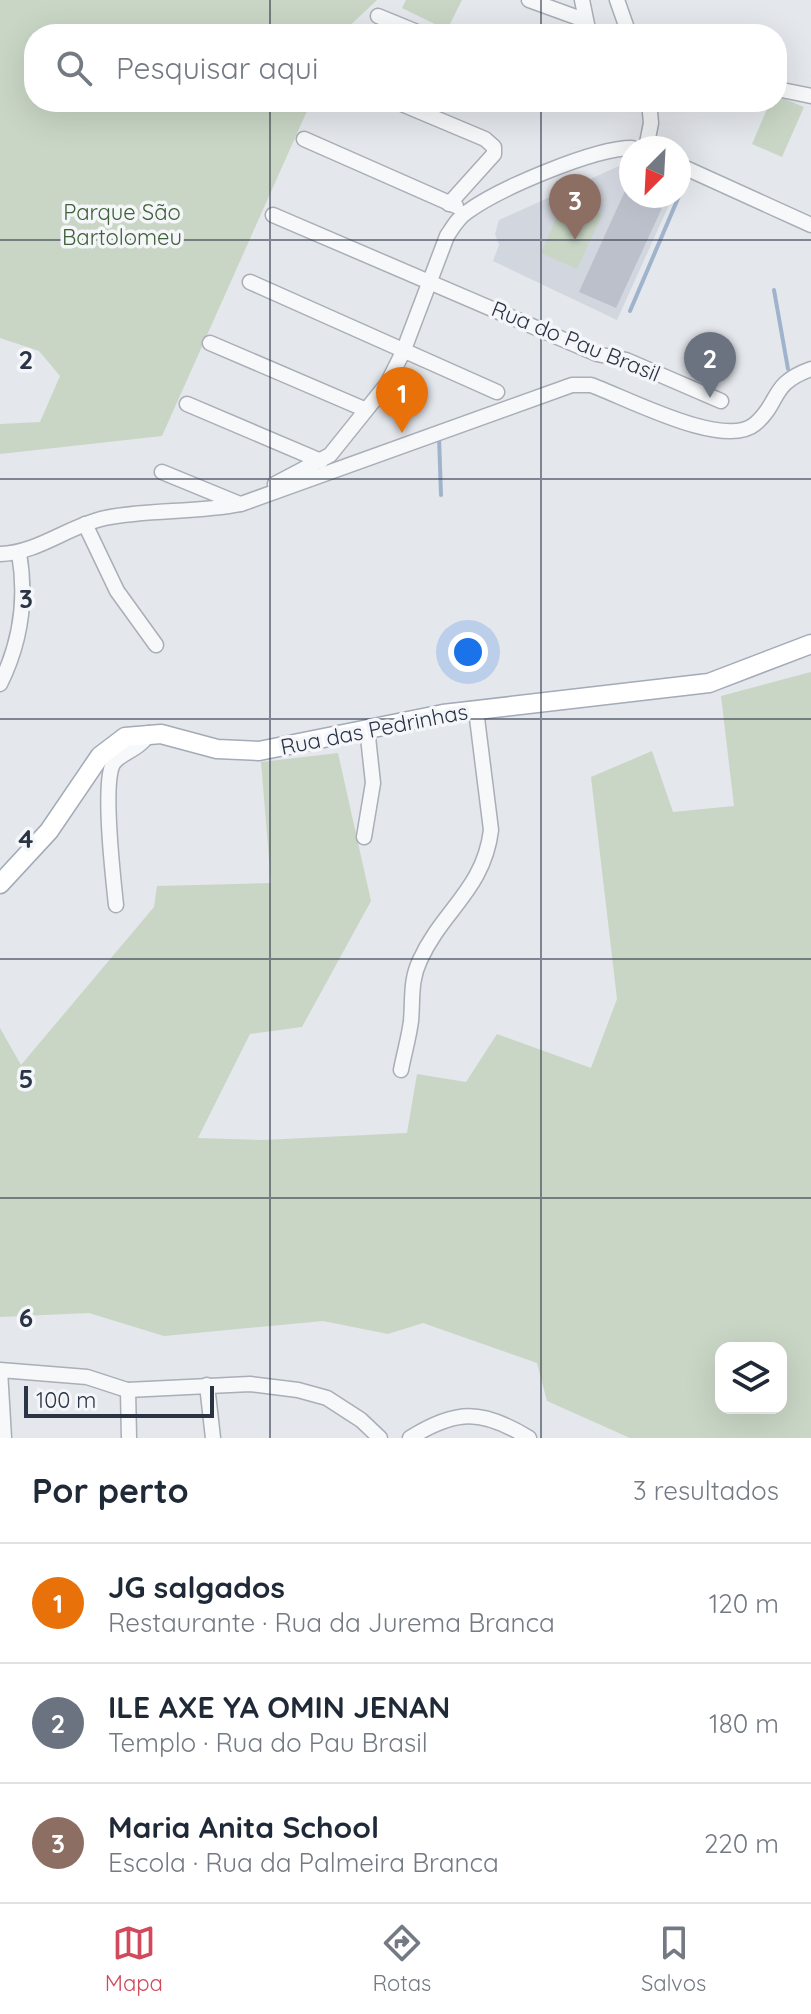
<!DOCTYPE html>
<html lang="pt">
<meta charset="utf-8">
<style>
:root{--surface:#fff;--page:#f6f6f7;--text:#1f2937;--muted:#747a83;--line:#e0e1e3;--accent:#d1495b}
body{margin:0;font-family:Quicksand,sans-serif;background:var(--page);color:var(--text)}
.controls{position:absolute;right:24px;bottom:24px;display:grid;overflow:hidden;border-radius:16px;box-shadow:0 8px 32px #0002}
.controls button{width:72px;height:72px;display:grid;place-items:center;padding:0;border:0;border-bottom:2px solid var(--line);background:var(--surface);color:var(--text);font:40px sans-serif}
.compass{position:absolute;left:619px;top:136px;width:72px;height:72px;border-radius:50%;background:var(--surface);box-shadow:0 8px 32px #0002;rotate:204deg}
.scale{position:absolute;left:24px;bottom:20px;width:190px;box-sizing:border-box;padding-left:8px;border:4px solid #2b3445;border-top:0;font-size:22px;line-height:28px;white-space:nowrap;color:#2b3445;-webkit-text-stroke:6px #f4f6f9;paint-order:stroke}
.you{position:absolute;left:468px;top:652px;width:28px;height:28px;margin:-20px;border:6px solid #fff;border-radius:50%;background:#1a73e8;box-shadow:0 0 0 12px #1a73e833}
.badge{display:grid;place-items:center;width:52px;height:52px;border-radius:50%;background:var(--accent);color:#fff;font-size:26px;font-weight:700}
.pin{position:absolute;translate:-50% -66px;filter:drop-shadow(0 2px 4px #0008)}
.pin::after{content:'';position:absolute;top:42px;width:28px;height:24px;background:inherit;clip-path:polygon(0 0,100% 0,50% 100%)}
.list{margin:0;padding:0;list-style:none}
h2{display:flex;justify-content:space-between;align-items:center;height:104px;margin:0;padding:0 32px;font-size:34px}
h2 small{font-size:26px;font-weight:400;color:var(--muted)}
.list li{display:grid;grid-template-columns:52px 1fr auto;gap:24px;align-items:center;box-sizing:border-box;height:120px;padding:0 32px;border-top:2px solid var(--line)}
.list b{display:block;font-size:30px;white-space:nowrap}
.list p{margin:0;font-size:26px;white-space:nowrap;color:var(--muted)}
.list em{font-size:26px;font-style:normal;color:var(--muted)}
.icon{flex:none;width:44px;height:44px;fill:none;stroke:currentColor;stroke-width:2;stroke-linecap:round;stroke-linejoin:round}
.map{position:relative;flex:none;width:811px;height:1438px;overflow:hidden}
.search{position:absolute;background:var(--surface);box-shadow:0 8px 32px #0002;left:24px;right:24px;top:24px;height:88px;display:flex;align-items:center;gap:20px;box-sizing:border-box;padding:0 28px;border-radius:32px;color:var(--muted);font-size:30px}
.sheet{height:464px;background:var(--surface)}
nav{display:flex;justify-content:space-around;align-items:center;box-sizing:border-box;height:112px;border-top:2px solid var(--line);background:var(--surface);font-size:22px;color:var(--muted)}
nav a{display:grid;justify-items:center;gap:4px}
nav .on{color:var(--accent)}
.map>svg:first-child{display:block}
</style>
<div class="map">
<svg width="811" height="1438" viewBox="0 0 811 1438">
<rect width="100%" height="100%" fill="#e4e7ec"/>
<path fill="#d2d6de" d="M619,166l12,6v24h42l-56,124 -124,-59 6,-16 -4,-11 4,-14z"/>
<g fill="#c9d6c5" fill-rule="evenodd">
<path d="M0,0h377l-36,34h-307v68h277l-149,334 -162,18v-30l40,-2 20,-46 -21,-25 -39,-13z"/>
<path d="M406,0h56l-15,30 -45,-22z"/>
<path d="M777,96l27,11 -22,50 -30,-13 18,-42h7z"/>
<path d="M565,198l37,17 -25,54 -36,-16z"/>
<path d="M811,672v766h-181l-83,-37 -10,-38 -114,-40 -35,11 -65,-13 -159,15 -75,-23 -89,4v-289l21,37 133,-158 3,-21 114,-3 -10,-121 77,-9 33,148 -69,126 -52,7 -52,104 65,2 144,-7 10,-59 49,8 31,-48 94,34 26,-69 -26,-222 61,-26 21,61 61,-6 -13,-110zM721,1348h60v60h-60z"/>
</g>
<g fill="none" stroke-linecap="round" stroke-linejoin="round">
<g stroke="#9fb4cc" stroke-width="4">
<path d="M679,195l9,-20"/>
<path d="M774,290l14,79"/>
<path d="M630,311l49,-115"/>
<path d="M439,437l2,58"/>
</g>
</g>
<path fill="#bbc0ca" d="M625,191l37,17 -46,100 -37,-16z"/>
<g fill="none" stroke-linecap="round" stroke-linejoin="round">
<defs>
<g id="minor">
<path d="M529,0l55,20"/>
<path d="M582,0l7,34"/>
<path d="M617,0l12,34"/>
<path d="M378,16l44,18"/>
<path d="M777,89l34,7"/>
<path d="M397,102l88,37 9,8v7l-45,50"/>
<path d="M304,139l152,67"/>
<path d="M646,148l5,-25 -2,-21"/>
<path d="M679,165l132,60"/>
<path d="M273,215l324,139 29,6 95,41"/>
<path d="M250,282l247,110"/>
<path d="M210,343l154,66"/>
<path d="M187,404l134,57"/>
<path d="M162,472l78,32"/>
<path d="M275,484l55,-29 57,-71 16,-32 44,-116c6,-9 11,-18 20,-24 31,-23 127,-64 165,-64"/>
<path d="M85,524l32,67 39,54"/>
<path d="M0,554c38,-1 68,-28 105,-36 44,-9 91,-5 136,-14l331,-119h19c36,13 133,65 164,39 26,-22 14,-40 56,-55"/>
<path d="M0,684c21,-42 27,-85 19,-131"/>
<path d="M364,837l9,-54 -6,-55"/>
<path d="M116,905c-3,-28 -13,-115 -4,-139 5,-13 28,-15 37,-33"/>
<path d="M401,1070c3,-16 8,-33 10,-49 2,-22 -1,-40 9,-61 22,-49 64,-71 71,-130l-15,-120"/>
<path d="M207,1385l6,53"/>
<path d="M128,1390l1,48"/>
<path d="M4,1438l-4,-68 87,7 40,13 123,-6 48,6 29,8 34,22 19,18"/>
<path d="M410,1438c46,-29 72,-29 119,0"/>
</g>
<path id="major" d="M0,884l49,-53 51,-75 25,-19 36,-3 56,15 42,2 184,-37 266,-31 102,-39"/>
</defs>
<use href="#minor" stroke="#a9aeb7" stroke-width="17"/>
<use href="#major" stroke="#a3abb8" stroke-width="21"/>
<use href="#minor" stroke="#f7f8fa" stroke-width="14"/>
<use href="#major" stroke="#fff" stroke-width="18"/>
</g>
<path fill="none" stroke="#2b3445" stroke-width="2" stroke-opacity="0.55" d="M270,0v34M541,0v34M270,102v1336M541,102v1336M0,240h811M0,479h811M0,719h811M0,959h811M0,1198h811"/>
<g text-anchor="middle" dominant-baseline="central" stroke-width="7" stroke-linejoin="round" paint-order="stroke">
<g font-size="22" fill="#3f6138" stroke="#f4f6f9">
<text x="122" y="212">Parque São<tspan x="122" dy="25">Bartolomeu</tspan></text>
</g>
<g font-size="22" fill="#2b3445" stroke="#f4f6f9">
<text transform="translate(576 341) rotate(22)">Rua do Pau Brasil</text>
<text transform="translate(374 729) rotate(-11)">Rua das Pedrinhas</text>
</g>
</g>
<g font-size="26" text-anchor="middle" font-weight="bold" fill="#2b3445" stroke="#f4f6f9" stroke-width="7" stroke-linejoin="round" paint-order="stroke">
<text x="26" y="369">2</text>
<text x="26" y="608">3</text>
<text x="26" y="848">4</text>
<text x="26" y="1088">5</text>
<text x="26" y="1327">6</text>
</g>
</svg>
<div class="controls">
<button><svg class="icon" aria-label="layers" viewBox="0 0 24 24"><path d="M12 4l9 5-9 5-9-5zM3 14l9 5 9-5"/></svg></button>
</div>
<svg class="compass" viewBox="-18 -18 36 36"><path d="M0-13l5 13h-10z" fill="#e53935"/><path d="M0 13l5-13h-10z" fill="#747a83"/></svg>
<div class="scale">100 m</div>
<div class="you"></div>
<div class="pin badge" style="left:402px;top:433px;background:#e8710a">1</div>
<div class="pin badge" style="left:710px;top:398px;background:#6b7280">2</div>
<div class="pin badge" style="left:575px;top:240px;background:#8d6e63">3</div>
<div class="search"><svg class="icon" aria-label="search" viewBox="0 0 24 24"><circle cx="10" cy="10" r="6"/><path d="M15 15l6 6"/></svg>Pesquisar aqui</div>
</div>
<section class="sheet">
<h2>Por perto<small>3 resultados</small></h2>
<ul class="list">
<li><span class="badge" style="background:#e8710a">1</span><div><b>JG salgados</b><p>Restaurante · Rua da Jurema Branca</p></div><em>120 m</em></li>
<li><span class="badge" style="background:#6b7280">2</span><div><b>ILE AXE YA OMIN JENAN</b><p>Templo · Rua do Pau Brasil</p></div><em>180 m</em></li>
<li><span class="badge" style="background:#8d6e63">3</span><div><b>Maria Anita School</b><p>Escola · Rua da Palmeira Branca</p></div><em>220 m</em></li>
</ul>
</section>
<nav>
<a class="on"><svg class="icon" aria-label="map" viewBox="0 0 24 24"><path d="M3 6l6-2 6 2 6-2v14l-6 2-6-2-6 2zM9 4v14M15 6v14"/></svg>Mapa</a>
<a><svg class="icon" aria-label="directions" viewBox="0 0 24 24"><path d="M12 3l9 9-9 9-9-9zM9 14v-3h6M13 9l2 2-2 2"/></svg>Rotas</a>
<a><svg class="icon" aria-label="saved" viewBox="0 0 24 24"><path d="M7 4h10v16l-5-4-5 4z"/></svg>Salvos</a>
</nav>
